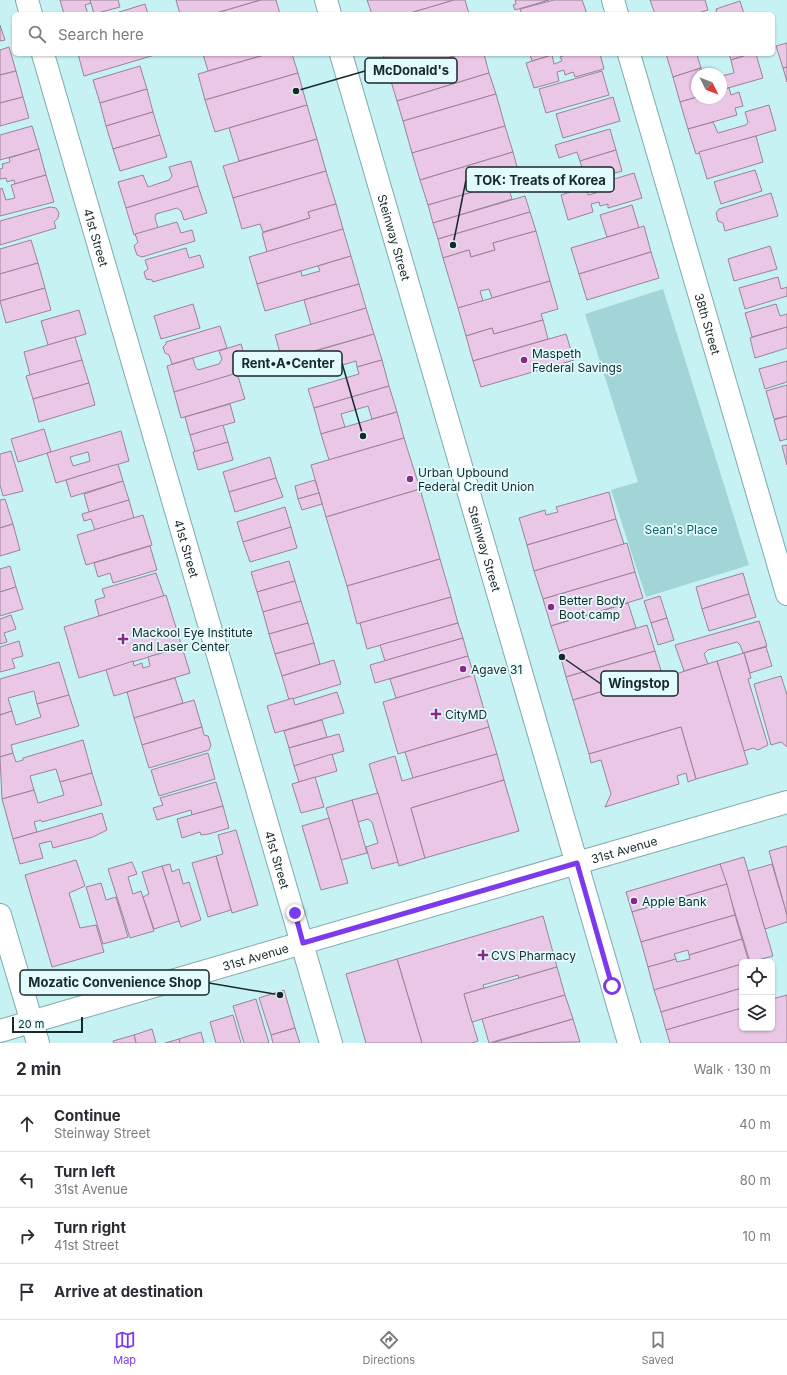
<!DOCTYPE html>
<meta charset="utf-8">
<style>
:root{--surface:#fff;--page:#f7f7f7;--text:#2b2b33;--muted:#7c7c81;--line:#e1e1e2;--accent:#7c3aed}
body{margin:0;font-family:Inter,sans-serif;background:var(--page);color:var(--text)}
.controls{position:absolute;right:12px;bottom:12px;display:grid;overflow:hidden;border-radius:6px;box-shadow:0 1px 3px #0004}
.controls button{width:36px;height:36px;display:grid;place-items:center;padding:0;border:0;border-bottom:1px solid var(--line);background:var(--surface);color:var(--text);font:20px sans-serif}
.compass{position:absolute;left:691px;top:68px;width:36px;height:36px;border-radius:50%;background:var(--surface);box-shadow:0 1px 3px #0004;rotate:132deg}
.scale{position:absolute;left:12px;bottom:10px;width:71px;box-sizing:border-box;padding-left:4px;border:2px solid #18292a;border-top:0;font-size:11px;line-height:14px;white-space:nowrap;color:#18292a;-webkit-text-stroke:3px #e2fcfd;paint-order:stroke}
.stop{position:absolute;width:12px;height:12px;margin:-9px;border:3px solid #7c3aed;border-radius:50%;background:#fff}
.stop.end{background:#7c3aed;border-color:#fff;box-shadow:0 1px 4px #0008}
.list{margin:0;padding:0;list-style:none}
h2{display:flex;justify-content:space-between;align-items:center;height:52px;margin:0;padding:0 16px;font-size:17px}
h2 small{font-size:13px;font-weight:400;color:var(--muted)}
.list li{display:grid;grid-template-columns:26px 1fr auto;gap:12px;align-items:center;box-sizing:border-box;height:56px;padding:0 16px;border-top:1px solid var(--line)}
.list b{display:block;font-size:15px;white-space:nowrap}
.list p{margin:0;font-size:13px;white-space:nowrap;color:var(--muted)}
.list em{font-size:13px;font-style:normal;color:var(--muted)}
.icon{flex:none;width:22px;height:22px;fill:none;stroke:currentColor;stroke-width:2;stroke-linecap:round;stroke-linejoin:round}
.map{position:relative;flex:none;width:787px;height:1043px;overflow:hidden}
.search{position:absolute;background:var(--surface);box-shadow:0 1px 3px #0004;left:12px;right:12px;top:12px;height:44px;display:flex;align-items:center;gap:10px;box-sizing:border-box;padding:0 14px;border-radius:6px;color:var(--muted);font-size:15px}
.sheet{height:276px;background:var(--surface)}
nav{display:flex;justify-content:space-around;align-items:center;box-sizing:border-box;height:56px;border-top:1px solid var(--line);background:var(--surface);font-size:11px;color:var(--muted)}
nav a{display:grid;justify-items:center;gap:2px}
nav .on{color:var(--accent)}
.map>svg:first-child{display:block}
</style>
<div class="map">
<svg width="787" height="1043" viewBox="0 0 787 1043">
<rect width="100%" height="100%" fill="#c7f2f4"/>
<path fill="#a2d5d7" d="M663,289l86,276 -103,32 -35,-107 27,-8 -53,-168z"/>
<g fill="#ebc7e7" stroke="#9b8298" fill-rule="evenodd">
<path d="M60,0h30l1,3 -6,2 3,9h-24z"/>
<path d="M90,0h28l2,7 -26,7z"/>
<path d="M176,0h85l-48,14h-33z"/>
<path d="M261,0h15l4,14h-67z"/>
<path d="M367,0h87l-47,14h-35z"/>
<path d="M454,0h11l4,14h-62z"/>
<path d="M515,0h34l-34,10 -2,-5 3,-1z"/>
<path d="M554,0h28l5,14h-65l-2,-5z"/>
<path d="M650,0h55l3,10 -13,4h-40z"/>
<path d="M740,1l4,13h-27l-1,-5z"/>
<path d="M145,4l3,10h-35z"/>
<path d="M0,25l5,15 -5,1z"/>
<path d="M787,43v24l-4,1 -7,-22z"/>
<path d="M9,47l7,24 -16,4v-25z"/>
<path d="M78,54h80l-74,22z"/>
<path d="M203,54h65l-60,17z"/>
<path d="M268,54h24l6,19 -93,27 -7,-26z"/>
<path d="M383,54h78l-72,21z"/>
<path d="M461,54h23l5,19 -92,28 -8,-26z"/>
<path d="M530,54h26l-24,7z"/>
<path d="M568,54h32l4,15 -29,8 -2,-5 -8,3 -1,-5 -7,2 2,9 -25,7 -8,-25 26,-8 2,9 8,-3 -2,-4z"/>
<path d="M666,54h36l-5,1 4,13 -28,9z"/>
<path d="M729,54h21l-19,6z"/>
<path d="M750,54h6l7,24 -42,12v-14l13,-3 -3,-13z"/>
<path d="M140,66l7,23 -47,14 -7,-23z"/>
<path d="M787,67v15l-4,-14z"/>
<path d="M701,68l1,6h-5v23l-17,5 -7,-25z"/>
<path d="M16,71l7,26 -23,6v-28z"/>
<path d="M602,71l7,24 -63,18 -7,-24z"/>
<path d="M298,73l9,32 -92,27 -10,-32z"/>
<path d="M489,73l7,21 -93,27 -6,-20z"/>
<path d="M729,88l2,7 8,-3 4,14 -8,2 2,7 -49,14 -8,-27 17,-5 24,1v-8z"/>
<path d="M147,89l6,23 -47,14 -6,-23z"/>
<path d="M496,94l9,32 -93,27 -9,-32z"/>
<path d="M23,97l6,21 -29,8v-23z"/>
<path d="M613,97l7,24 -57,17 -7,-24z"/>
<path d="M307,105l10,34 -78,22 -10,-33z"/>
<path d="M769,105l7,25 -80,24 -8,-25 25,-7 5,11 28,-8 2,-3 -3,-10z"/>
<path d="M153,112l7,23 -47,14 -7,-23z"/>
<path d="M32,126l7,23 -39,11v-25z"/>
<path d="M505,126l8,26 -93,28 -8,-27z"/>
<path d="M610,129l6,21 -36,11 -3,-9 -18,6 -4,-13z"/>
<path d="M160,135l7,22 -47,14 -7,-22z"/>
<path d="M756,136l7,26 -56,17 -8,-27z"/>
<path d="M317,139l9,32 -93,27 -10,-32z"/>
<path d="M39,149l7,26 -31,9 -1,-4 -7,2 -1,-4 -6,1v-10l3,-1 -1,-4 8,-2 -1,-4z"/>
<path d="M616,150l6,21 -36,11 -6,-21z"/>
<path d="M513,152l7,26 -92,27 -8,-25z"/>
<path d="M191,161l7,25 -72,22 -8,-26 25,-7 5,12 21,-7 3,-4 -3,-9z"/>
<path d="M755,170l7,21 -41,13 -7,-22z"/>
<path d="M326,171l10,33 -28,8 2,6 -47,14 -3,-8 -18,5 -9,-31z"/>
<path d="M634,173l8,25 -34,10v-4l-8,2 -1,-4 -8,2 2,8 -25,8 -7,-25 25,-8 2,8 8,-2 -1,-5 7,-2 -1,-3z"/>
<path d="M46,175l8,27 -54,14v-27l2,-1 4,12 9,-2 -4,-13z"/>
<path d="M507,182l5,17 -79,24 -5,-18z"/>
<path d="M198,186l9,27 -23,7 -3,-9 -4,-3 -21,6 -1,4 3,10 -24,7 -8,-27z"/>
<path d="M771,193l7,23 -53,15 -2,-8 -5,-2 -2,-8 3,-4z"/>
<path d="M525,196l5,16 -92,27 -5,-16z"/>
<path d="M336,204l7,25 -76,23 -5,-19 48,-15 -2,-6z"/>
<path d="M632,205l7,23 -32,9 -7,-22z"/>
<path d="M50,207l6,1 3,5 -1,5 -4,4 2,6 -56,17v-24z"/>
<path d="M530,212l6,19 -43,12 2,7 -24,7 -2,-7 -26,8 -5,-19z"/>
<path d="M177,222l4,11 11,-3 3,11 -53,16 -5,-2 -3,-9 4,-4 -3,-8z"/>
<path d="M644,226l7,26 -72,22 -8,-26z"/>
<path d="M343,229l8,27 -94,28 -8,-27z"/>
<path d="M536,231l14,50 -58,17 -3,-9 -9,2 3,10 -25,7 -15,-50 26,-8 2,7 24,-7 -2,-7z"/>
<path d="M31,240l7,23 -38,11v-25z"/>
<path d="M770,246l7,23 -43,12 -6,-22z"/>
<path d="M186,248l3,10 11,-3 4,12 -51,15 -1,-2 -6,-1 -2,-7 4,-3 -3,-9z"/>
<path d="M651,252l8,26 -72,22 -8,-26z"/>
<path d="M351,256l8,28 -94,27 -8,-27 44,-13 1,5 18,-5 -2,-5z"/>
<path d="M38,263l7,25 -45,13v-27z"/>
<path d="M778,277l3,12 6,-2v9l-42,13 -6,-21z"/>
<path d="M550,281l8,28 -17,5 2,6 -49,14 -2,-6 -26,8 -8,-28z"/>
<path d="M359,284l7,24 -55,17 -7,-25z"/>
<path d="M45,288l6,22 -45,13 -6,-22z"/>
<path d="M193,304l7,24 -39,11 -7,-23z"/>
<path d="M776,304l4,12 7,-2v13l-35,10 -7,-24z"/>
<path d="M366,308l8,26 -92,26 -7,-25z"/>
<path d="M79,310l7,24 -38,11 -7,-24z"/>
<path d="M543,320l5,19 -75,22 -7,-25 26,-8 2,6z"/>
<path d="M220,326l7,22 -55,16 -3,-9 -4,-2 -2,-6 3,-3v-2z"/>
<path d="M787,327v21l-32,10 -5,-20z"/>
<path d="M374,334l8,26 -25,7 -1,-6 -52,15 -6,-20z"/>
<path d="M566,334l8,26 -93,27 -8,-26z"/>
<path d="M75,337l7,23 -52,15 -6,-23z"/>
<path d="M241,344l8,26 -75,22 -7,-26 26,-8 2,8 3,4 21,-6 3,-5 -3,-8z"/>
<path d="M82,360l7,23 -56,16 -7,-23z"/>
<path d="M382,360l7,26 -75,22 -6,-19 51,-15 -2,-7z"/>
<path d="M787,361v21l-22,7 -6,-20z"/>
<path d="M237,373l8,26 -64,19 -7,-26z"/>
<path d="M89,383l6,22 -56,17 -6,-23z"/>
<path d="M787,385v31l-13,3 -8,-28z"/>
<path d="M389,386l8,26 -25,7 -4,-13 -27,8 4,13 -24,7 -7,-26z"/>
<path d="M230,404l5,18 -45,13 -5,-18z"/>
<path d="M397,412l7,26 -75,22 -8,-26z"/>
<path d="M787,416v23l-7,2 -6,-21z"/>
<path d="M223,425l5,17 -33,10 -5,-17z"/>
<path d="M44,429l7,23 -33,10 -7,-23z"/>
<path d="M121,431l8,30 -73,22 -9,-30zM88,452l2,9 -17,5 -3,-9z"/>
<path d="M404,438l16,51 -94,28 -15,-52z"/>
<path d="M228,442l5,18 -35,10 -5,-18z"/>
<path d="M787,445v20l-5,-19z"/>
<path d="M11,451l12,40 -20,5 -3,-11v-31z"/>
<path d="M270,457l6,21 -47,14 -6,-20z"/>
<path d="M118,464l5,17 -52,16 -5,-17z"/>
<path d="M276,478l7,19 -48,15 -6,-20z"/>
<path d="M315,480l4,13 -21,6 -3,-13z"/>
<path d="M123,481l6,19 -40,12 -5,-18z"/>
<path d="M420,489l20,70 -93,27 -21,-69z"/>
<path d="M609,492l7,27 -89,26 -8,-27 26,-8 1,5 12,-3 -2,-5z"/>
<path d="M319,493l3,11 -20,6 -4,-11z"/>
<path d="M5,499l8,25 -13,4v-28z"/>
<path d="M129,500l5,18 -39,12 -4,-11 -7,2 -2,-7z"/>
<path d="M285,507l6,20 -48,15 -6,-20z"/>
<path d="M143,515l9,30 -66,20 -9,-30z"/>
<path d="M616,519l8,25 -90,27 -7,-26z"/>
<path d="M13,524l7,26 -20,6v-28z"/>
<path d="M291,527l6,21 -47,14 -7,-20z"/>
<path d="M627,543l8,29 -92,27 -9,-28z"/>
<path d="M150,546l7,24 -44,13 -3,-10 -12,4 -4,-14z"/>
<path d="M440,559l11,38 -94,27 -10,-38z"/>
<path d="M289,561l6,20 -38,11 -6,-20z"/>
<path d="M10,566l6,21 -16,5v-23z"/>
<path d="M635,572l8,26 -92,28 -8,-27z"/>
<path d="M156,573l8,23 -65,20 -4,-16 10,-3 -3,-8z"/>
<path d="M743,573l6,21 -47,15 -6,-22z"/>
<path d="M295,581l6,20 -38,11 -6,-20z"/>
<path d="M16,587l7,22 -23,7v-24z"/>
<path d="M749,594l7,23 -47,14 -7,-22z"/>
<path d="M166,595l16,52 -103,31 -15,-51z"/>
<path d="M660,596l7,22 -16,5 -7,-22z"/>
<path d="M451,597l7,26 -91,26 -7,-26z"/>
<path d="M301,601l7,22 -39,11 -6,-22z"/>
<path d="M628,603l8,25 -77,23 -8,-25z"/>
<path d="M11,615l5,14 -12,4 3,9 -7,2v-25z"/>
<path d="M667,618l7,22 -16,5 -7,-22z"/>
<path d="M759,621l8,25 -24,7 -3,-8 -3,-3 -29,8 -4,4 4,10 -24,7 -9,-26z"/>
<path d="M308,623l6,20 -39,11 -6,-20z"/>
<path d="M458,623l5,15 -78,23 -5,-16z"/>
<path d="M647,625l8,26 -89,26 -7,-26z"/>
<path d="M463,638l5,18 -93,27 -5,-18z"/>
<path d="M19,641l4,15 -11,3 3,9 -15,4v-25z"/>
<path d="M314,643l6,21 -38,12 -7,-22z"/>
<path d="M182,647l8,26 -76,23 -8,-26 27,-9 1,5 8,-3 1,5 7,-2 -2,-9z"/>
<path d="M766,647l6,19 -22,7 -6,-20z"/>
<path d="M655,651l7,23 -89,26 -7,-23z"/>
<path d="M744,653l7,25 -3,1 20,66 -10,5 -5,-2 -9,3 -27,-90z"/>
<path d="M468,656l6,19 -78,23 -6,-19z"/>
<path d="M334,660l7,24 -52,16 -7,-24z"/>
<path d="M717,661l31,103 -52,15 -15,-52 -92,27 -16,-54 89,-26 3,-1 1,4z"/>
<path d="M59,662l10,33 -32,9 -3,-13 -26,7 4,13 -12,4v-36z"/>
<path d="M474,675l15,52 -91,27 -15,-52z"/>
<path d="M781,676l6,19v52l-6,-5 -10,3 -17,-61z"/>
<path d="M175,678l8,25 -49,15 -7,-26z"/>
<path d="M337,692l7,21 -69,20 -8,-27 26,-8 2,7z"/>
<path d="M69,695l10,31 -68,19 2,8 -13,4v-42l12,-4 4,14 25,-8 -4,-13z"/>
<path d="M194,700l8,27 -60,18 -8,-27z"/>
<path d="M322,720l5,17 -38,11 -5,-17z"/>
<path d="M202,727l2,8 4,1 3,9 -2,5 -60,18 -7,-23z"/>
<path d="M489,727l8,27 -84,24 -8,-26z"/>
<path d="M681,727l15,52 -8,3 -2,-9 -9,3 2,8 -74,23 6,-13 -10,-34 -10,3 -2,-9z"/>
<path d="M339,734l5,17 -50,15 -5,-18z"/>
<path d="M83,740l9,33 -32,9 -4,-13 -26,7 4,14 -32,9 -2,-42 13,-4 3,9 7,-2v-2z"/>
<path d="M208,753l7,26 -56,17 -8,-26z"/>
<path d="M332,754l5,17 -38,11 -5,-16z"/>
<path d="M497,754l7,26 -93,28 14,50 -26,8 -30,-102 26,-8 7,25z"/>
<path d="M92,773l10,32 -60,17 -1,-2 -7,2 3,10 -24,7 -11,-40 32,-9 4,13 26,-8 -4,-13z"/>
<path d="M315,777l9,30 -23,6 -9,-29z"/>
<path d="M504,780l15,51 -94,27 -14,-50z"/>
<path d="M216,782l7,24 -31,9 -1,-5 -34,10 -4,-12 10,-3 -3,-7z"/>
<path d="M378,793l20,69 -26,7 -6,-22 12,-4 -6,-21 -4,-3 -10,3 -6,-22z"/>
<path d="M352,800l15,53 -26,7 -15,-52z"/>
<path d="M223,806l6,22 -20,6 -8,1 -1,-3 -18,6 -5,-19z"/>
<path d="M102,813l5,17 -14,7 -40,11 -2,-7 -12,3 4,14 -23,6 -7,-25z"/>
<path d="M329,818l19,65 -27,7 -19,-64z"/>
<path d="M236,830l22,75 -26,8 -16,-57 7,-2 -5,-19z"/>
<path d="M787,846v69l-18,-64z"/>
<path d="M216,856l15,54 -23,7 -16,-54z"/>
<path d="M744,857l29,99 -23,6 -30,-98z"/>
<path d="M76,860l9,26 -16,7 11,35 16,-3 8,27 -52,15 -27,-92z"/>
<path d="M132,862l5,12 -9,3 5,17 8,-3 13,40 -24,7 -22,-69z"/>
<path d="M170,864l2,8 7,-3 4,15 6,-2 12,38 -20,7 -19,-61z"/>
<path d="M720,864l7,20 -95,28 -6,-20z"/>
<path d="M772,864l15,51v7l-22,7 -17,-58z"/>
<path d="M162,866l17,55 -25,8 -11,-32 6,-3 -7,-22z"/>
<path d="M101,883l5,17 10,-3 12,40 -25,7 -17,-57z"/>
<path d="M727,884l8,31 -94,27 -9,-30z"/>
<path d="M735,915l7,24 -53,16 -1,-5 -14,4 2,5 -28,8 -7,-25z"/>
<path d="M543,916l14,51 -38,11 -1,-3 -35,10 1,3 -20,6 14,47 -6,2h-50l-25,-84z"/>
<path d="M742,939l7,23h-7v2l-88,26 -6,-23 28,-8 1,3 13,-3 -1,-4z"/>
<path d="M397,959l25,84h-56l-20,-69z"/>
<path d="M742,964v24l-81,24 -7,-22z"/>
<path d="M557,967l8,28 -93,27 -8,-28z"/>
<path d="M742,988v20l-76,22 -5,-18z"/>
<path d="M284,990l11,38 -24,7 -12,-37z"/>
<path d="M565,995l8,24 -84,24 -7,-24z"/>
<path d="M787,995v48h-117l-4,-13 76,-22v20h30v-29z"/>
<path d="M256,999l13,44h-25l-11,-37z"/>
<path d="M233,1015l8,28h-25l-6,-21z"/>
<path d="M573,1019l7,23 -88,1z"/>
<path d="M295,1028l5,15h-27l-2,-8z"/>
<path d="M152,1029l4,14h-20l-2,-8z"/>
<path d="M201,1032l3,11h-24l-1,-4z"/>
<path d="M134,1035l2,8h-22l-1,-2z"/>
<path d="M179,1039l1,4h-15z"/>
</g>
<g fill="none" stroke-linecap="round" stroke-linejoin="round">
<defs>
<g id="minor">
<path d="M27,0l4,14"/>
<path d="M613,0l4,14"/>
<path id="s1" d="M43,54l288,989"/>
<path id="s2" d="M629,54l158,540"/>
<path id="s3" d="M577,863l210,-61"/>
<path d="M0,915l38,128"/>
</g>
<g id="tertiary">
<path d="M326,0l4,14"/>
<path id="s4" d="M341,54l288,989"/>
<path id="s5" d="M0,1031l577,-168"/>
</g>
</defs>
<use href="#minor" stroke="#80a9ab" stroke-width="24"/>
<use href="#tertiary" stroke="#80a9ab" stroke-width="24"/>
<use href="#minor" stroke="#fff" stroke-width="22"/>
<use href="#tertiary" stroke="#fff" stroke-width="22"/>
</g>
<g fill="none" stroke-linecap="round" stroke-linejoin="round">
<path stroke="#7c3aed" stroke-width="5" d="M295,913l8,30 274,-80 35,123"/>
</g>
<g fill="#8e2589" stroke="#e2fcfd" stroke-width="1.5">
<circle cx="524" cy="360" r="4"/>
<circle cx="410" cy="479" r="4"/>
<circle cx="551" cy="607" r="4"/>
<path d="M121 633h4v4h4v4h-4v4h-4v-4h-4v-4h4z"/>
<circle cx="463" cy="669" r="4"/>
<path d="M434 708h4v4h4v4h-4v4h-4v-4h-4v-4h4z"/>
<circle cx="634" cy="901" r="4"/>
<path d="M481 949h4v4h4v4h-4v4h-4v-4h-4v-4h4z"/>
</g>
<g text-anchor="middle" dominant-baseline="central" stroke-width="3.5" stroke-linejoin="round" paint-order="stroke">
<g font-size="12" fill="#18292a" stroke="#e2fcfd">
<text stroke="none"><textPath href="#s1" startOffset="191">41st Street</textPath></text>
<text stroke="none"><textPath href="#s4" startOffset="191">Steinway Street</textPath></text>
<text stroke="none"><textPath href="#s2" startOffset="281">38th Street</textPath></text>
<text stroke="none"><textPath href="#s1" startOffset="515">41st Street</textPath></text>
<text stroke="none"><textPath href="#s4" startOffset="515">Steinway Street</textPath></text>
<text stroke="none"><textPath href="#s3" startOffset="49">31st Avenue</textPath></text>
<text stroke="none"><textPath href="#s1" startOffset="839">41st Street</textPath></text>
<text stroke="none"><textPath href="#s5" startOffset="266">31st Avenue</textPath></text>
</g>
<g font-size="12" fill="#18292a" stroke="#e2fcfd" text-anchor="start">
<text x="532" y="353">Maspeth<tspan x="532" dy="14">Federal Savings</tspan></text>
<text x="418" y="472">Urban Upbound<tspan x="418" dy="14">Federal Credit Union</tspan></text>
<text x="559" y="600">Better Body<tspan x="559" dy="14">Boot camp</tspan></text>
<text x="132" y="632">Mackool Eye Institute<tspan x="132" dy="14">and Laser Center</tspan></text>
<text x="471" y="669">Agave 31</text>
<text x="445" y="714">CityMD</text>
<text x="642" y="901">Apple Bank</text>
<text x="491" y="955">CVS Pharmacy</text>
</g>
<g font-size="12" fill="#105f62" stroke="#e2fcfd">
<text x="681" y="529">Sean's Place</text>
</g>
</g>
<path fill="none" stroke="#18292a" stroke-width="1.5" d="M296 91L365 71M453 245L466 180M363 436L342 363M562 657L601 684M280 995L209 983"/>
<g fill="#18292a" stroke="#e2fcfd" stroke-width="1.5">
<circle cx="296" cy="91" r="4"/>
<circle cx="453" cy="245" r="4"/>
<circle cx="363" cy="436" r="4"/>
<circle cx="562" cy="657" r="4"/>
<circle cx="280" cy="995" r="4"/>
</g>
<g fill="#e2fcfd" stroke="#18292a" stroke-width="1.5">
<rect x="365" y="58" width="92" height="25" rx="4"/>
<rect x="466" y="167" width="148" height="25" rx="4"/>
<rect x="233" y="351" width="109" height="25" rx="4"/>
<rect x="601" y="671" width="77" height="25" rx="4"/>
<rect x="20" y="970" width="189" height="25" rx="4"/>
</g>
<g font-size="13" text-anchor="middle" font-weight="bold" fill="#18292a">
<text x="411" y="75">McDonald's</text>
<text x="540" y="185">TOK: Treats of Korea</text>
<text x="288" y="368">Rent•A•Center</text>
<text x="639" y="688">Wingstop</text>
<text x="115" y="987">Mozatic Convenience Shop</text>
</g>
</svg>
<div class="controls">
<button><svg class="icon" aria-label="locate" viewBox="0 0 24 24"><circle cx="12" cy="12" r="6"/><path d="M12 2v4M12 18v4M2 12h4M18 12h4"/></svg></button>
<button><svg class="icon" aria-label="layers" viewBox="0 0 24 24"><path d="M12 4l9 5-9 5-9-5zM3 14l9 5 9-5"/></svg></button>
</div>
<svg class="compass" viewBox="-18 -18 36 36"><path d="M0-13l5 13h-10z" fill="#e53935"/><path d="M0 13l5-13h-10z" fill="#7c7c81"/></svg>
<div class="scale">20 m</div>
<div class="stop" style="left:612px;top:986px"></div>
<div class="stop end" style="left:295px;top:913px"></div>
<div class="search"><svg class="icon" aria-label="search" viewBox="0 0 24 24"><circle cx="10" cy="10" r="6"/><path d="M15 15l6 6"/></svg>Search here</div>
</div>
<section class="sheet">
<h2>2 min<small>Walk · 130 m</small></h2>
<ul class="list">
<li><svg class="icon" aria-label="ahead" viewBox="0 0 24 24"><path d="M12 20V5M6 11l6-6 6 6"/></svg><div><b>Continue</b><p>Steinway Street</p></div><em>40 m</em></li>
<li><svg class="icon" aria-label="left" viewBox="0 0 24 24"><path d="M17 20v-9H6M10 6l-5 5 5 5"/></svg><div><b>Turn left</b><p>31st Avenue</p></div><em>80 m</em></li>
<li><svg class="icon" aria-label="right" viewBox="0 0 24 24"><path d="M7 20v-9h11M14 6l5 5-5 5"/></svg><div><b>Turn right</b><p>41st Street</p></div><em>10 m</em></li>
<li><svg class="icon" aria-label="arrive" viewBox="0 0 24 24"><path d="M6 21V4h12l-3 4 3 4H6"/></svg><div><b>Arrive at destination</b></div></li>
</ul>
</section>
<nav>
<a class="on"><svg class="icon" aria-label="map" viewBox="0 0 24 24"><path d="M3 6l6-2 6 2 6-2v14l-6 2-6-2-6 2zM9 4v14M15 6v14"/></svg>Map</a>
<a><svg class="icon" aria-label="directions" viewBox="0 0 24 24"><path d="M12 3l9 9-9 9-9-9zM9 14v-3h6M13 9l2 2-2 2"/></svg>Directions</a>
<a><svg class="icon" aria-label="saved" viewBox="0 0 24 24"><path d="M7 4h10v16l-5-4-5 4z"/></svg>Saved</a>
</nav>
